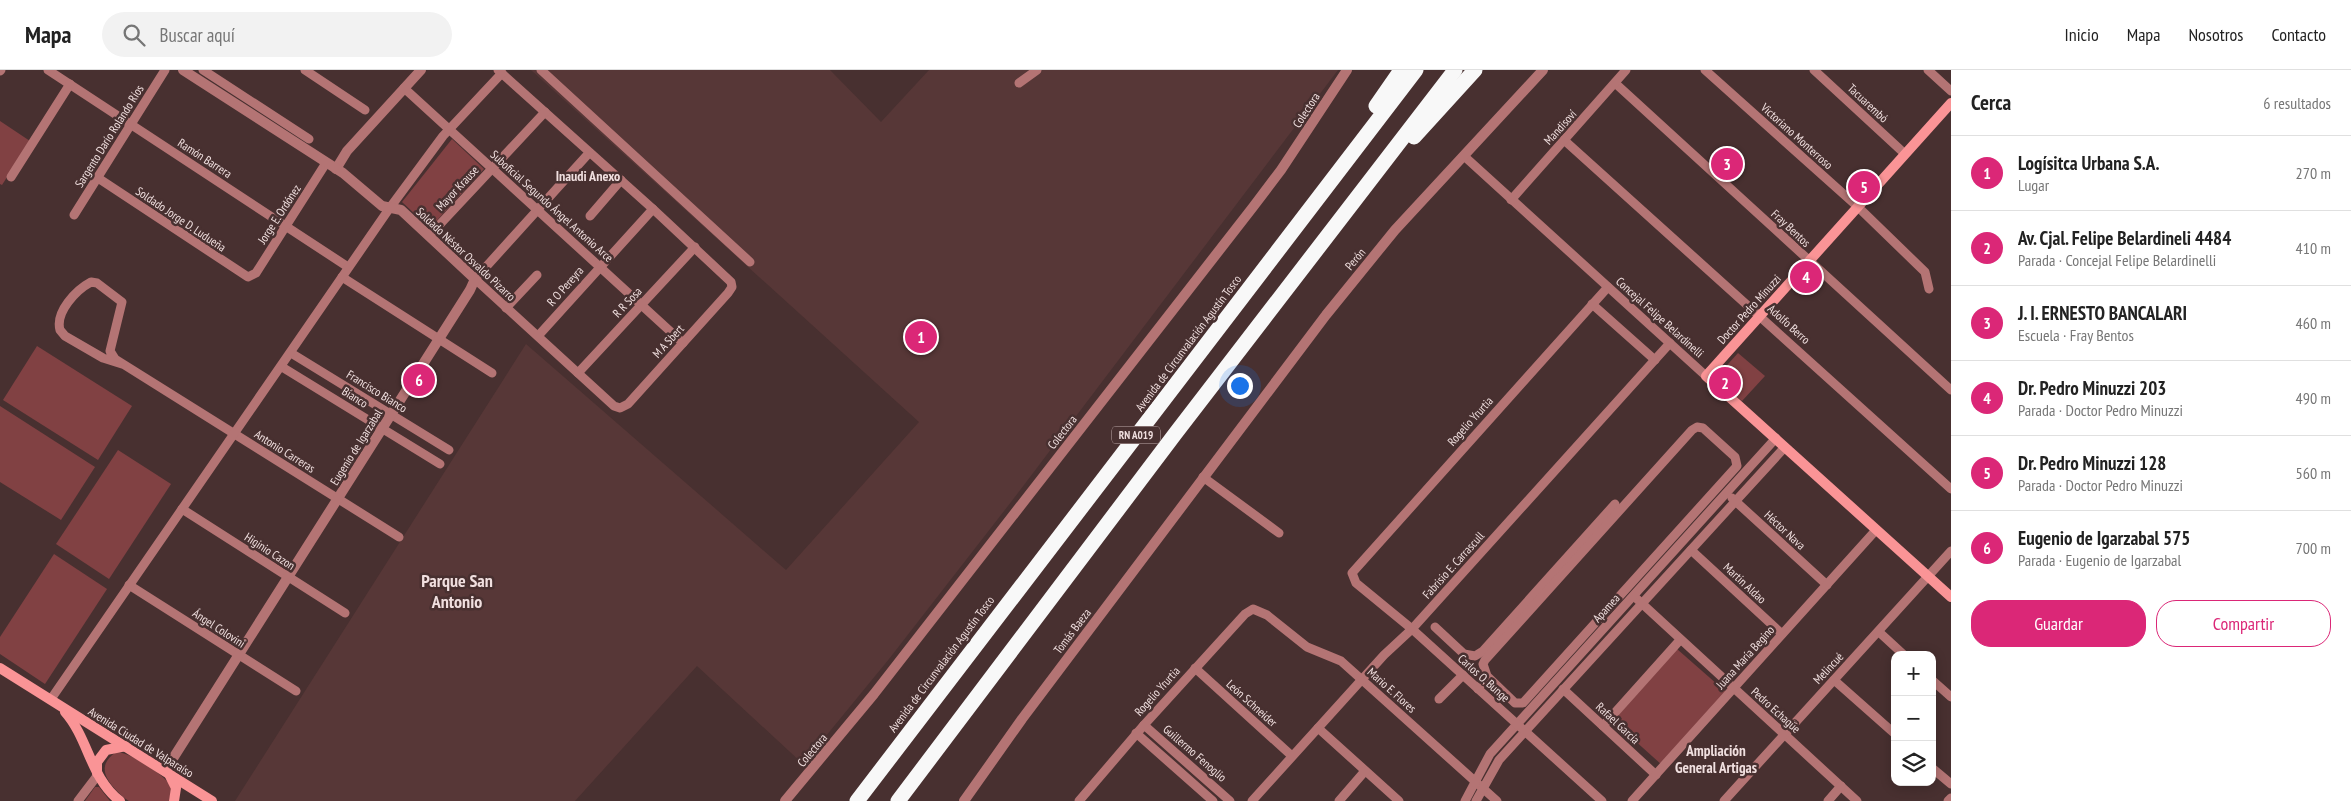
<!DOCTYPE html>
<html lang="es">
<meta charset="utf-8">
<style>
:root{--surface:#fff;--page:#f2f2f2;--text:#222;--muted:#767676;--line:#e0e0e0;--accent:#db2777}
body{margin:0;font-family:"PT Sans Narrow",sans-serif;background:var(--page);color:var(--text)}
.controls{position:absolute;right:15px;bottom:15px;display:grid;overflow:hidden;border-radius:10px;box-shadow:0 2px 12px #0003}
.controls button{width:45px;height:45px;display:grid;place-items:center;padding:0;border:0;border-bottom:1px solid var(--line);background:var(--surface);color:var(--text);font:25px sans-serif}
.you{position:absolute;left:1239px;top:315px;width:18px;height:18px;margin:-12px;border:4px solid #fff;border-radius:50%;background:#1a73e8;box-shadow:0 0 0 8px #1a73e833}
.badge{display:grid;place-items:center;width:32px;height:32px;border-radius:50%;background:var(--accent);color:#fff;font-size:16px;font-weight:700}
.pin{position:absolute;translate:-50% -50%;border:2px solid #fff;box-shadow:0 1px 5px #0006}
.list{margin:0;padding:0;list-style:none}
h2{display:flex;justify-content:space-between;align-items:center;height:65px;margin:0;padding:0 20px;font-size:21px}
h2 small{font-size:16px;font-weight:400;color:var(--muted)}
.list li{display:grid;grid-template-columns:32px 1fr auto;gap:15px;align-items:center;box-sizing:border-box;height:75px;padding:0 20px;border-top:1px solid var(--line)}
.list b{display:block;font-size:19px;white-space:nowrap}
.list p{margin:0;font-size:16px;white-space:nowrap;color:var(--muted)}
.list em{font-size:16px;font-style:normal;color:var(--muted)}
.actions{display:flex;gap:10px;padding:15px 20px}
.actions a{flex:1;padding:11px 0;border:1px solid var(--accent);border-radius:20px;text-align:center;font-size:18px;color:var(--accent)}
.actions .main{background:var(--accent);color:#fff}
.icon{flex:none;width:28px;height:28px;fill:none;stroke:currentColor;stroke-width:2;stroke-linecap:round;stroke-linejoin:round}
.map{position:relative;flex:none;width:1951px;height:731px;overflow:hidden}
header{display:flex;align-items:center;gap:30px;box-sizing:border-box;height:70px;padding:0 25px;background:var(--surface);border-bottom:1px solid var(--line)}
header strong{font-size:24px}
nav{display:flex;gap:28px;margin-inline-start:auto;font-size:18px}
.search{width:350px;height:45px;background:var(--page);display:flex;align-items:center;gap:12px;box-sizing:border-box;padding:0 18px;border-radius:28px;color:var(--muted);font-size:19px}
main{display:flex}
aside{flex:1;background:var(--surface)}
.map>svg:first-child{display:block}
</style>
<header>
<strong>Mapa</strong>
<div class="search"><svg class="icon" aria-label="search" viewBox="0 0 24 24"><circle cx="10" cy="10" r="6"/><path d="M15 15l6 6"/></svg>Buscar aquí</div>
<nav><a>Inicio</a><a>Mapa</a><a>Nosotros</a><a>Contacto</a></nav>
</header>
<main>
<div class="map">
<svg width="1951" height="731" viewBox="0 0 1951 731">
<rect width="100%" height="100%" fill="#483030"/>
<path fill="#573737" d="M531,0h299l51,52 48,-52h409l-327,432 -122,157 -86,105 -106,-98 -122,135h-340l291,-457 260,226 133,-148z"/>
<g fill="#814143">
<path d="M0,51l30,20 -28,44 -2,-1z"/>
<path d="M452,69l32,30 -54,59 -28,-26z"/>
<path d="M37,276l95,60 -34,54 -95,-60z"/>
<path d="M1738,283l27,23 -23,25 -22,-19 -1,-8z"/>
<path d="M0,336l95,61 -34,53 -61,-38z"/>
<path d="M118,380l53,34 -62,95 -53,-35z"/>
<path d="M54,484l53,35 -62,95 -45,-30v-17z"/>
<path d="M1677,579l49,43 -64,73 -49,-44z"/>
<path d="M116,682c15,0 48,23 56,35l-3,14c-12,0 -30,0 -40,0 -4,-2 -9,-7 -12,-10 -13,-13 -19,-27 -1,-39z"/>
<path d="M95,717h4l11,14h-25z"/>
</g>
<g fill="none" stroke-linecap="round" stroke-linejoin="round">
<g stroke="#b47474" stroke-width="9">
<path d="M48,0l300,197"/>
<path d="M203,0l106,69"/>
<path d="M305,0l60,40"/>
<path d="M498,0l155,139 78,73 1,5 -4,6 -100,111 -8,4 -6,-2 -139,-127 114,-126"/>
<path d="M541,0l209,192"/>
<path d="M1705,0l153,137 67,65 4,17"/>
<path d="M1814,0l91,84"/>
<path d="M1928,0l23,21"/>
<path d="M0,1l1,-1"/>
<path d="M1019,13l18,-13"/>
<path d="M1615,13l336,307"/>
<path d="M404,18l279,255"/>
<path d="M1564,70l387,349"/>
<path d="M1464,86l242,220"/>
<path d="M11,107l59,-93"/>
<path d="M98,108l150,99 8,-4 70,-110"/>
<path d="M1511,130l115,-130"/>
<path d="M74,145l91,-145"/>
<path d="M590,146l31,-36"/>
<path d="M429,166l116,-124"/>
<path d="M342,207l150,96"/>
<path d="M1592,234l63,56"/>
<path d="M506,238l31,-33"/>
<path d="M538,266l115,-127"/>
<path d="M291,283l158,97"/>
<path d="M122,294l-19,-6 -38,-22 -5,-6c-5,-18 16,-40 31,-48l6,1 25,19 -12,49 5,8 284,178"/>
<path d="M282,297l158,97"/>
<path d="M578,303l117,-126"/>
<path d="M1203,407l76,56"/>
<path d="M1732,428l95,87"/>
<path d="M182,439l163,104"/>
<path d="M1691,480l91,84"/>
<path d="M129,515l167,106"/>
<path d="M1637,529l220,202"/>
<path d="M1435,557l29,27 11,2 8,-5 132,-147"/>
<path d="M1879,562l25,23"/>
<path d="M1195,598l97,88"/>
<path d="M1834,610l61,54"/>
<path d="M1932,610l19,17"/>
<path d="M1478,619l9,-13 -4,-12 2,-4 207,-230 5,-3 6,1 32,29 2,9 -214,237h-8l-28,-27"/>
<path d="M1563,619l93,86"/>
<path d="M51,629l338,-490 54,-73 59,-63"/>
<path d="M1439,629l24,-24"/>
<path d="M1144,655l86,76"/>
<path d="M1603,656l77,-86"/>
<path d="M1318,658l81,73"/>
<path d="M1136,663l77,68"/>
<path d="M1932,698l19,16"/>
<path d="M78,731l19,-25"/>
<path d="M1079,731l65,-76 101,-111 8,-5 14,6 40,32 34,14 156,140"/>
<path d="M1252,731l132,-146 28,-26 258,-286"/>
<path d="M1339,731l26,-30"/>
<path d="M1465,731l25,-47 286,-316"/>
<path d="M1476,731l23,-41 286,-313"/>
<path d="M1602,731l-190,-172 -56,-46 -4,-10 256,-286"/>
<path d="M1632,731l244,-271"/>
<path d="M1724,731l227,-250"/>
<path d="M1828,731l13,-15"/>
<path d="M1948,731l3,-3"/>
</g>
<g stroke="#b47474" stroke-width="10">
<path d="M336,99l11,-18 74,-81"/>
<path d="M165,701l305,-481 5,-11 -74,-69 -19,-4 -39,-33 -160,-103"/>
<path d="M785,731l89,-107 379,-487 28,-37 66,-100"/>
<path d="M964,731l58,-82 304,-404 69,-85 148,-160"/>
</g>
<g stroke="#fa9496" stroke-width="10">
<path d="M1951,33l-245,273 245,221"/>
<path d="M0,598l212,133"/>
<path d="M65,642c24,27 25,66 55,89"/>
<path d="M97,703v-11l9,-12 20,-4"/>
<path d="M170,706l6,12 -2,13"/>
</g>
<g stroke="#f8f8f8" stroke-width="15">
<path d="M1376,36l25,-36"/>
<path d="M1414,67l61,-67"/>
<path d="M857,731l559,-731"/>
<path d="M898,731l277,-367 280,-364"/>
</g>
</g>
<g text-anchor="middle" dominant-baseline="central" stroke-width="5" stroke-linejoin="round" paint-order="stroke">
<rect fill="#483030" stroke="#beaaaa" stroke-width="1" x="1112" y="356.5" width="48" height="17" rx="4"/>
<g font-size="11" font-weight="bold" fill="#f0dfdf">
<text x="1136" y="365">RN A019</text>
</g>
<g font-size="12" fill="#f0dfdf" stroke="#483030">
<text transform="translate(1868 33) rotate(43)">Tacuarembó</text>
<text transform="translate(1306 40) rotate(-57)">Colectora</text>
<text transform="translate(1560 57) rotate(-48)">Mandisoví</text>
<text transform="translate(109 66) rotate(-58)">Sargento Darío Rolando Ríos</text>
<text transform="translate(1797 66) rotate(42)">Victoriano Monterroso</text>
<text transform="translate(205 88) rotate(33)">Ramón Barrera</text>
<text transform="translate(457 118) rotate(-47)">Mayor Krause</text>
<text transform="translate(552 136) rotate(42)">Suboficial Segundo Ángel Antonio Arce</text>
<text transform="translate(279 144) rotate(-57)">Jorge E. Ordónez</text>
<text transform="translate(181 149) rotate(34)">Soldado Jorge D. Ludueña</text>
<text transform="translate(1791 158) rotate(43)">Fray Bentos</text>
<text transform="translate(466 184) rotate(43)">Soldado Néstor Osvaldo Pizarro</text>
<text transform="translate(1355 189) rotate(-50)">Perón</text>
<text transform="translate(565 216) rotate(-49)">R O Pereyra</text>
<text transform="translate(627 232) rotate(-47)">R R Sosa</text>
<text transform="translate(1749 239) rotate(-48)">Doctor Pedro Minuzzi</text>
<text transform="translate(1660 247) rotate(42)">Concejal Felipe Belardinelli</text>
<text transform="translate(1789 254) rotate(42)">Adolfo Berro</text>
<text transform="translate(668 271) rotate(-48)">M A Sbert</text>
<text transform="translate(1188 273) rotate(-53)">Avenida de Circunvalación Agustín Tosco</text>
<text transform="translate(377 321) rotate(32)">Francisco Bianco</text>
<text transform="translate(355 327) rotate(32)">Bianco</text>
<text transform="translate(1470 351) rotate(-48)">Rogelio Yrurtia</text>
<text transform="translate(1062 362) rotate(-52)">Colectora</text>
<text transform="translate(356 377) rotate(-58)">Eugenio de Igarzabal</text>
<text transform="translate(285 381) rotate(32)">Antonio Carreras</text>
<text transform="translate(1785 460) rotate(43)">Héctor Nava</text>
<text transform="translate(270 481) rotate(33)">Higinio Cazon</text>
<text transform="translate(1453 495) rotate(-48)">Fabrisio E. Carrascull</text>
<text transform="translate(1745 513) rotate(43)">Martin Aldao</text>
<text transform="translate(1606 538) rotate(-48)">Apamea</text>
<text transform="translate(219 558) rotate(33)">Ángel Colovini</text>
<text transform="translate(1072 561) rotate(-53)">Tomás Baeza</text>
<text transform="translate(1745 587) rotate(-48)">Juana María Begino</text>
<text transform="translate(941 594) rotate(-53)">Avenida de Circunvalación Agustín Tosco</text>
<text transform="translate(1828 598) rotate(-47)">Melincué</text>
<text transform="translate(1484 608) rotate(42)">Carlos O. Bunge</text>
<text transform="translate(1392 620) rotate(42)">Mario E. Flores</text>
<text transform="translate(1157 621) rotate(-48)">Rogelio Yrurtia</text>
<text transform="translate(1252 633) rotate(42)">León Schneider</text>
<text transform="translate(1776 640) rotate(42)">Pedro Echagüe</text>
<text transform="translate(1618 653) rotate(43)">Rafael García</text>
<text transform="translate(141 672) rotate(32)">Avenida Ciudad de Valparaíso</text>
<text transform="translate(812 680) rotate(-50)">Colectora</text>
<text transform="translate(1195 683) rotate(41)">Guillermo Fenoglio</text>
</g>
<g font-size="14" font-weight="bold" fill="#f0dfdf" stroke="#483030">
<text x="588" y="106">Inaudi Anexo</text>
</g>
<g font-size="15" font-weight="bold" fill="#f0dfdf" stroke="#483030">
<text x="1716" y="680">Ampliación<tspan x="1716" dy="17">General Artigas</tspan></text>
</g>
<g font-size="18" font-weight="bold" fill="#f0dfdf" stroke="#483030">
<text x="457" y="510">Parque San<tspan x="457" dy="21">Antonio</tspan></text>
</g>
</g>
</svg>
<div class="controls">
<button>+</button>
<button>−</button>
<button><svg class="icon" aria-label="layers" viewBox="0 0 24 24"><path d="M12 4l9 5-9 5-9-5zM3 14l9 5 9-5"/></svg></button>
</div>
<div class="you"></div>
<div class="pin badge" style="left:921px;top:267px">1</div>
<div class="pin badge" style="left:1725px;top:313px">2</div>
<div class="pin badge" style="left:1727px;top:94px">3</div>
<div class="pin badge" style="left:1806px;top:207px">4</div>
<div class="pin badge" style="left:1864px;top:117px">5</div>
<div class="pin badge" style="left:419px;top:310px">6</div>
</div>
<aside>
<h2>Cerca<small>6 resultados</small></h2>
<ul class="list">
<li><span class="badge">1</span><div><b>Logísitca Urbana S.A.</b><p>Lugar</p></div><em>270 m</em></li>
<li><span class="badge">2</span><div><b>Av. Cjal. Felipe Belardineli 4484</b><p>Parada · Concejal Felipe Belardinelli</p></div><em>410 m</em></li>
<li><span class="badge">3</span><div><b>J. I. ERNESTO BANCALARI</b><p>Escuela · Fray Bentos</p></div><em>460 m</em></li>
<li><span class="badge">4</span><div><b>Dr. Pedro Minuzzi 203</b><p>Parada · Doctor Pedro Minuzzi</p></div><em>490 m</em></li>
<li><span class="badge">5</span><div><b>Dr. Pedro Minuzzi 128</b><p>Parada · Doctor Pedro Minuzzi</p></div><em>560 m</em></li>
<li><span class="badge">6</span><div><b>Eugenio de Igarzabal 575</b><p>Parada · Eugenio de Igarzabal</p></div><em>700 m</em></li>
</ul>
<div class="actions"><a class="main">Guardar</a><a>Compartir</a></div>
</aside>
</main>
